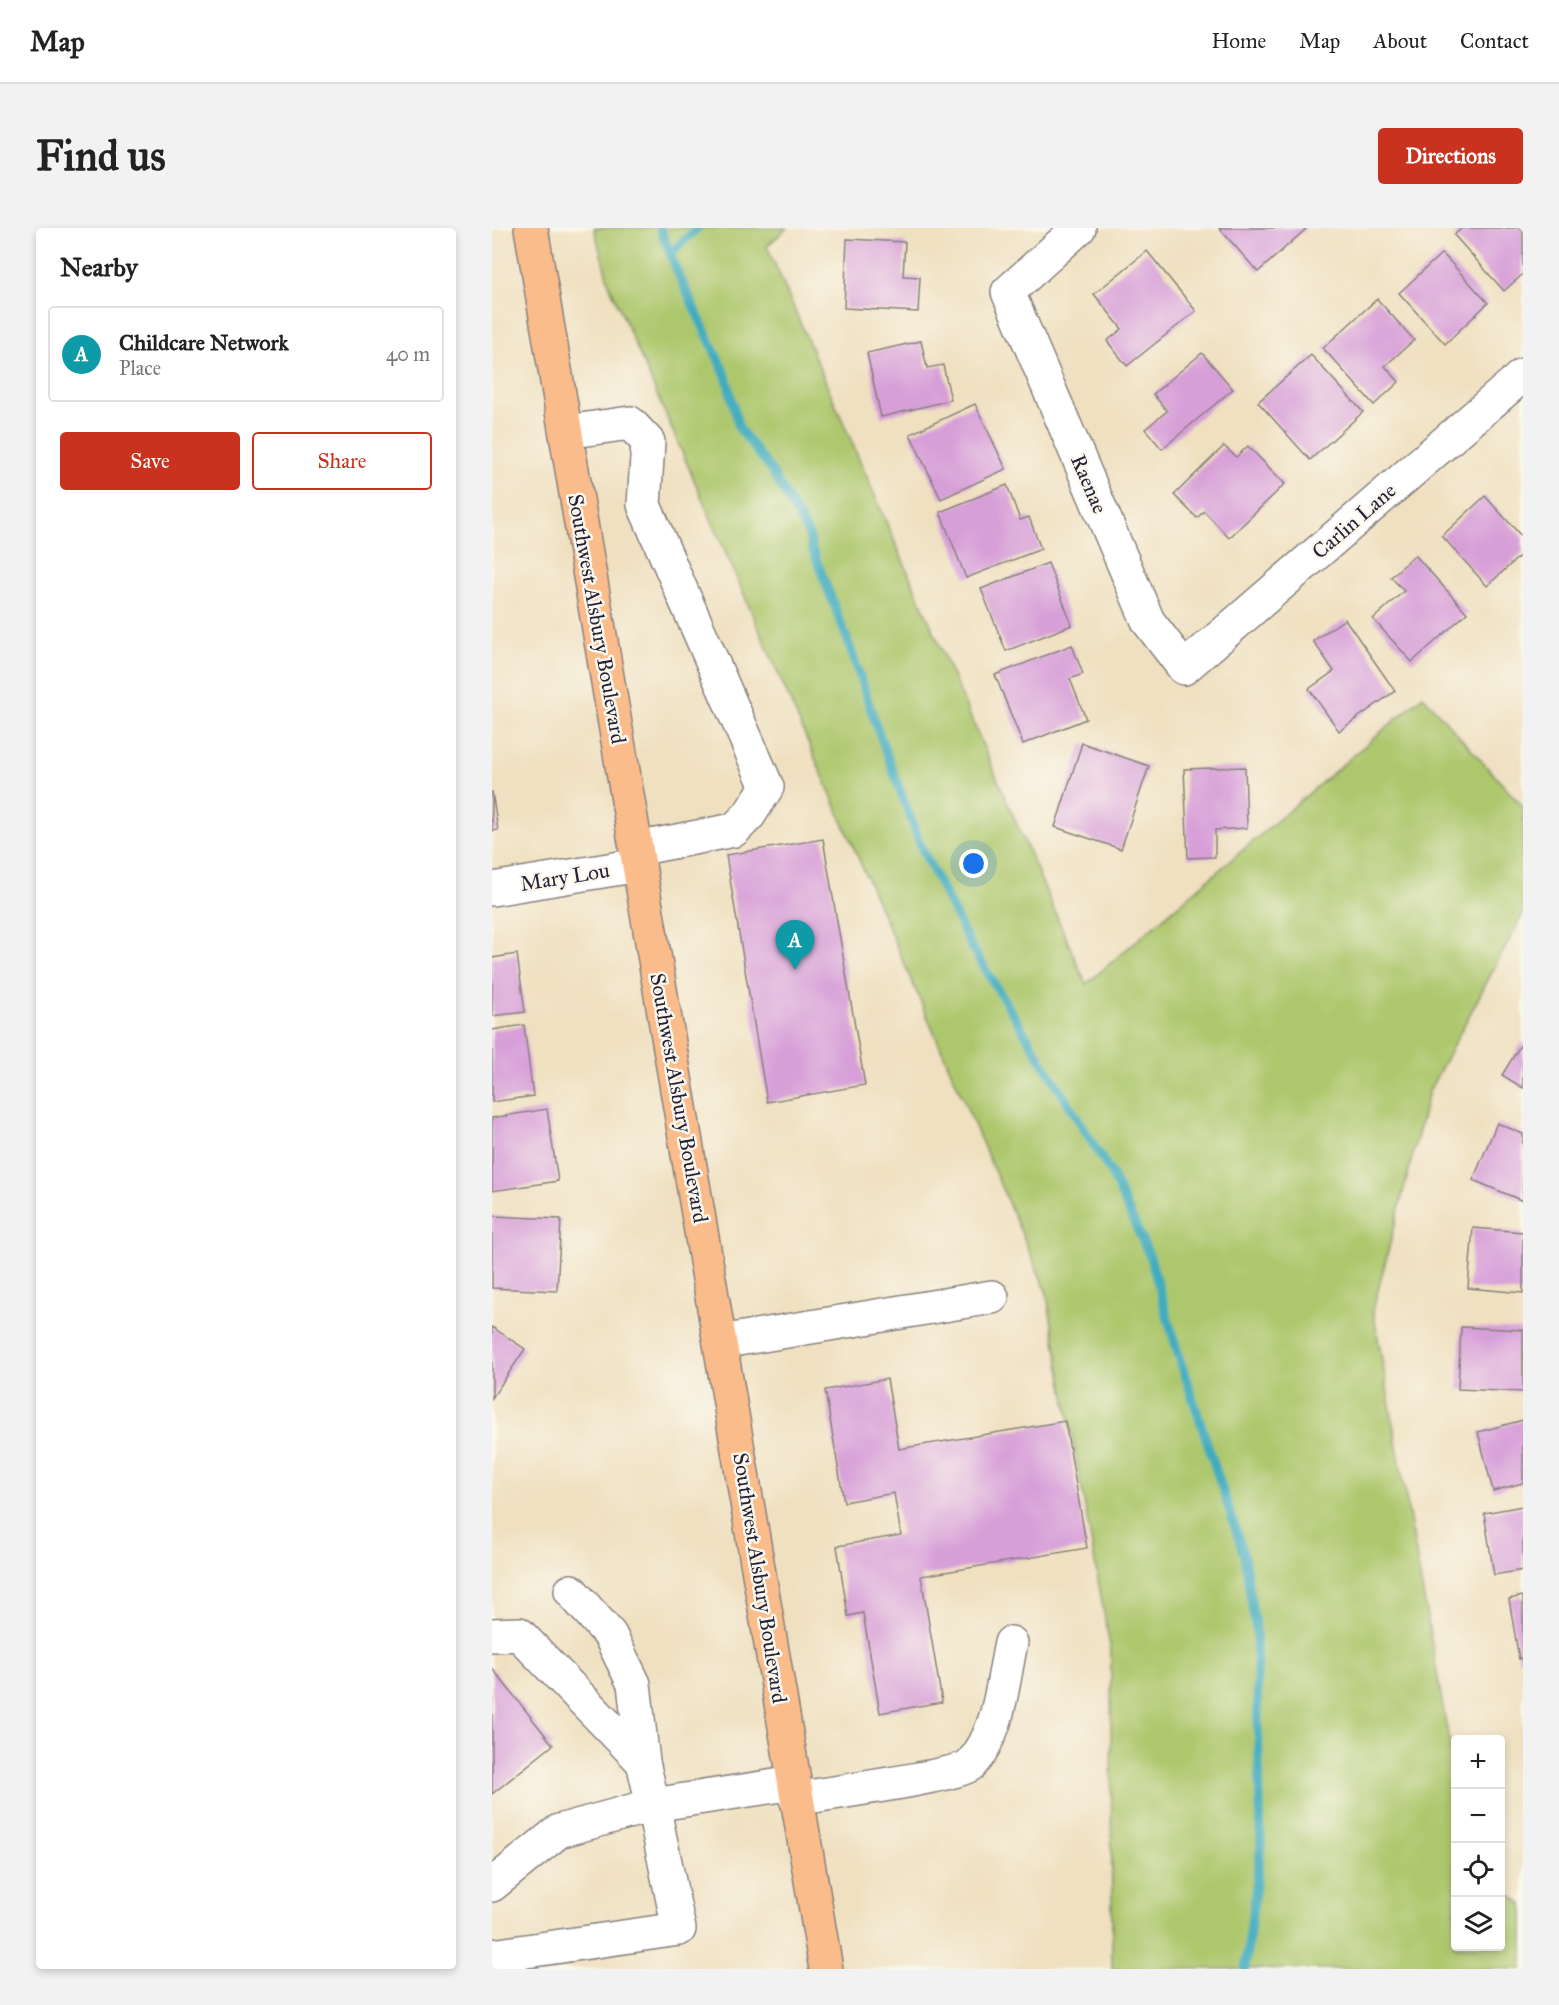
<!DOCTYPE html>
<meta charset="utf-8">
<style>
:root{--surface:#fff;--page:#f2f2f2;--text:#222;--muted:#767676;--line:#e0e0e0;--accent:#c8321e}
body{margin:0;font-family:"IM FELL Great Primer",serif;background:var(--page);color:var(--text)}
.controls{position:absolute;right:18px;bottom:18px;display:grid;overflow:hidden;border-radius:6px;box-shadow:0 3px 9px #0003}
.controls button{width:54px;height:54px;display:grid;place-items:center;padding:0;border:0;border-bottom:2px solid var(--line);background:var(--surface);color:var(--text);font:30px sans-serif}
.you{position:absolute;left:482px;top:636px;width:21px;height:21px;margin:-15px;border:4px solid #fff;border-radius:50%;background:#1a73e8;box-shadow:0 0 0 9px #1a73e833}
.badge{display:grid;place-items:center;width:39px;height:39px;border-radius:50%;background:var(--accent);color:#fff;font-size:20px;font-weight:700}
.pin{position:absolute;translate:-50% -50px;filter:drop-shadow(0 2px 3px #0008)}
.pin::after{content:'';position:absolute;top:32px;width:21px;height:18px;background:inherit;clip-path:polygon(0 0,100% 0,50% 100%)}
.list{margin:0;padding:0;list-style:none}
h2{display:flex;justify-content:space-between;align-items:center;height:78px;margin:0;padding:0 24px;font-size:26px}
h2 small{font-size:20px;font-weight:400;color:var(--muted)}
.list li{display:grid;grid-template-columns:39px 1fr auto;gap:18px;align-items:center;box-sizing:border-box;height:96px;margin:0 12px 12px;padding:0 12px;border:2px solid var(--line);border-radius:6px}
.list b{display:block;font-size:22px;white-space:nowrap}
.list p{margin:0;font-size:20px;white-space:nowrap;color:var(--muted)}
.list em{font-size:20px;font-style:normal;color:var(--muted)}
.actions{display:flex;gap:12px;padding:18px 24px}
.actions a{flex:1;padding:14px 0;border:2px solid var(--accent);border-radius:6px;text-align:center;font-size:21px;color:var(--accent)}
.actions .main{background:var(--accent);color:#fff}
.icon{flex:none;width:33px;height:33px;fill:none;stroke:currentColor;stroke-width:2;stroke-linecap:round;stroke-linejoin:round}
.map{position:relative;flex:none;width:1031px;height:1741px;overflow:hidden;border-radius:6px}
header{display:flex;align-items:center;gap:36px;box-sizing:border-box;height:84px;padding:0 30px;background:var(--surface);border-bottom:2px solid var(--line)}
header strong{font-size:28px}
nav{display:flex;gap:33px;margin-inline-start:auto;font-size:21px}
.intro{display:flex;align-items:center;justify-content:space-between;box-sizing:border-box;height:144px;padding:0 36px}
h1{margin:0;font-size:42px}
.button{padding:15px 27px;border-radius:6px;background:var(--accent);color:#fff;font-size:21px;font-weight:700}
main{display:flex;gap:36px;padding:0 36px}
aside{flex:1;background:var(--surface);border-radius:6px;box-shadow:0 3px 9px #0003}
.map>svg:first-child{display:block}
</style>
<header>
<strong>Map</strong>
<nav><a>Home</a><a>Map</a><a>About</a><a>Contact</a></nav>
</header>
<div class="intro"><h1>Find us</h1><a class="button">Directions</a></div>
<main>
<aside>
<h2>Nearby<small></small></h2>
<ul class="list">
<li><span class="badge" style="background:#0f9aa8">A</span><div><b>Childcare Network</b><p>Place</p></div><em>40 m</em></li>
</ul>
<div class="actions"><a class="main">Save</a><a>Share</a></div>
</aside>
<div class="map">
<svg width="1031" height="1741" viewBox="0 0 1031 1741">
<rect width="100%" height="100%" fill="#fbf7ec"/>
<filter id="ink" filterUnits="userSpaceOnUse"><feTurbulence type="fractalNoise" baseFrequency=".0167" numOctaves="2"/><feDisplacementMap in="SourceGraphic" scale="12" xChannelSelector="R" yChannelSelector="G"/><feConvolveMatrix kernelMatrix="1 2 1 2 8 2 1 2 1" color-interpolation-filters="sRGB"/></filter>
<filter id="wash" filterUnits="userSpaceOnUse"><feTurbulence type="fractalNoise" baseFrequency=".008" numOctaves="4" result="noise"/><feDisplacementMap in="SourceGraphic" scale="24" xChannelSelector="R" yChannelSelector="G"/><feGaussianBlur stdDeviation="1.35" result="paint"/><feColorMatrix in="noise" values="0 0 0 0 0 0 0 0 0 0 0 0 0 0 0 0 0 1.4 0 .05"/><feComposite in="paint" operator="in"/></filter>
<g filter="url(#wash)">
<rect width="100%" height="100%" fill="#efe0c0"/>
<path fill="#adc76d" stroke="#687454" stroke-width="1.5" d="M102,0h193l-20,18 319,738 337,-288 100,111v107l-94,177 -56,219 82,465v171h45l1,-58 22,16v65h-411l-1,-317 -65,-362 -437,-1006z"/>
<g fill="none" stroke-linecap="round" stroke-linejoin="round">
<g stroke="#40acbe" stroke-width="9">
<path d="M168,0l17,43 49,105 13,52 32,42 38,65 3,13 37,96 27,81 46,124 49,97 140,227 39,84 29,100 65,198 12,76 5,215 -16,123"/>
<path d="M179,24l27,-24"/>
</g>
</g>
<g id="blocks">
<g fill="#d79fd8">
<path d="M727,0h88l-49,44z"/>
<path d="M970,0h61v46l-19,17 -50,-56z"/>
<path d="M355,11l58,3 -2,34 17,1 -2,35 -74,-4z"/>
<path d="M655,23l49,60 -69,55 -20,-25 15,-12 -28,-35z"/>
<path d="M950,25l46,50 -43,41 -46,-51z"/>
<path d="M885,71l37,41 -29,26 14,16 -25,23 -51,-57z"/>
<path d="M429,113l6,27 16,-3 8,35 -70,17 -14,-64z"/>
<path d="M710,125l31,36 -71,60 -17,-20 22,-18 -14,-17z"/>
<path d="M819,127l52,57 -53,48 -52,-58z"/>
<path d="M483,176l31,65 -65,30 -31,-65z"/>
<path d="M732,218l12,11 12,-11 37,38 -56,54 -25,-27 -7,7 -23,-23z"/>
<path d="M515,257l13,35 9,-3 12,32 -75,29 -26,-66z"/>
<path d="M993,268l38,42v15l-36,33 -45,-50z"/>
<path d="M923,327l52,58 -55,49 -39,-43 31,-28 -13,-14z"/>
<path d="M556,335l24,62 -66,26 -25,-62z"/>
<path d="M853,391l50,72 -56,40 -30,-42 25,-18 -21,-30z"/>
<path d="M580,417l11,29 -13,5 16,40 -63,25 -28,-69z"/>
<path d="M590,515l67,23 -28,83 -66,-22z"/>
<path d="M753,539l2,61 -32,2v27l-27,1 -4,-89z"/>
<path d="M0,563l6,39 -6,1z"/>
<path d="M331,611l42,246 -98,17 -41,-247z"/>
<path d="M25,726l8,58 -33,4v-58z"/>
<path d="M32,797l9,71 -41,6v-72z"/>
<path d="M1031,813v47l-21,-13z"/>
<path d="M55,881l11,72 -66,10v-73z"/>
<path d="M1005,895l26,11v67l-50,-21z"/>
<path d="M0,988l69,3 -4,72 -65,-3z"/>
<path d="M981,1000l50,4v61l-55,-5z"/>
<path d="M0,1099l33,22 -33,49z"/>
<path d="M969,1099l62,3v62l-65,-3z"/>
<path d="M395,1151l12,70 166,-28 22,127 -166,28 21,126 -62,11 -17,-100 -15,3 -11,-70 64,-11 -7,-42 -50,9 -19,-112z"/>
<path d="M1031,1192v63l-30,8 -15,-59z"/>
<path d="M1031,1278v64l-29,5 -10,-62z"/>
<path d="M1031,1368v62l-4,1 -10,-60z"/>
<path d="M0,1440l61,77 -61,49z"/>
</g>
</g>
</g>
<g filter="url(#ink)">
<use href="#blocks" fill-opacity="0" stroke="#88817e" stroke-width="1.5"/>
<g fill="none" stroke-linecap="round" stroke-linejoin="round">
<defs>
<g id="minor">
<path d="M587,0l-71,64 140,329 36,47 339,-293"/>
<path d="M74,204l64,-9 18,19 -4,63 123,282 -18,28 -15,15 -98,19"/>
<path d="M0,661l147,-24"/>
<path d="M228,1114l272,-45"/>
<path d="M79,1363l39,44 24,49 9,78 10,43 141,-22"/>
<path d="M0,1407l27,-1 124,128"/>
<path d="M304,1571c26,-5 163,-23 175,-35 29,-32 31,-80 40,-121"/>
<path d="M0,1657l67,-54 94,-26 26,124 -187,27"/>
</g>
<path id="major" d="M39,0l295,1741"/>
</defs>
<use href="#minor" stroke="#88817e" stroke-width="36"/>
<use href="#major" stroke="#88817e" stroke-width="36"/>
<use href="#minor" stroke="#fff" stroke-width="33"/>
<use href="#major" stroke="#fabc8b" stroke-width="33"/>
</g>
</g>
<g text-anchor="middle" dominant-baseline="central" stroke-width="5" stroke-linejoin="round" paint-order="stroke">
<g font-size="21" fill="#22223b" stroke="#fbf7ec">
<text transform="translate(597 256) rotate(67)">Raenae</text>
<text transform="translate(862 293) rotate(-41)">Carlin Lane</text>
<text transform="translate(105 391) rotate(80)">Southwest Alsbury Boulevard</text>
<text transform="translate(73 649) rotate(-9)">Mary Lou</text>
<text transform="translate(187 870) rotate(80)">Southwest Alsbury Boulevard</text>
<text transform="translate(268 1350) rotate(81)">Southwest Alsbury Boulevard</text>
</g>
</g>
</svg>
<div class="controls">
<button>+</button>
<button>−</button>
<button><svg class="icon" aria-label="locate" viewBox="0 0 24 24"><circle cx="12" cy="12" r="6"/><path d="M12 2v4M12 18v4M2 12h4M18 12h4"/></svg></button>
<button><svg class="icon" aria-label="layers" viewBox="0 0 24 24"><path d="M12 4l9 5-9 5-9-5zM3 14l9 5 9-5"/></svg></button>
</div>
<div class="you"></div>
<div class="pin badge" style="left:303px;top:742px;background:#0f9aa8">A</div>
</div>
</main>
